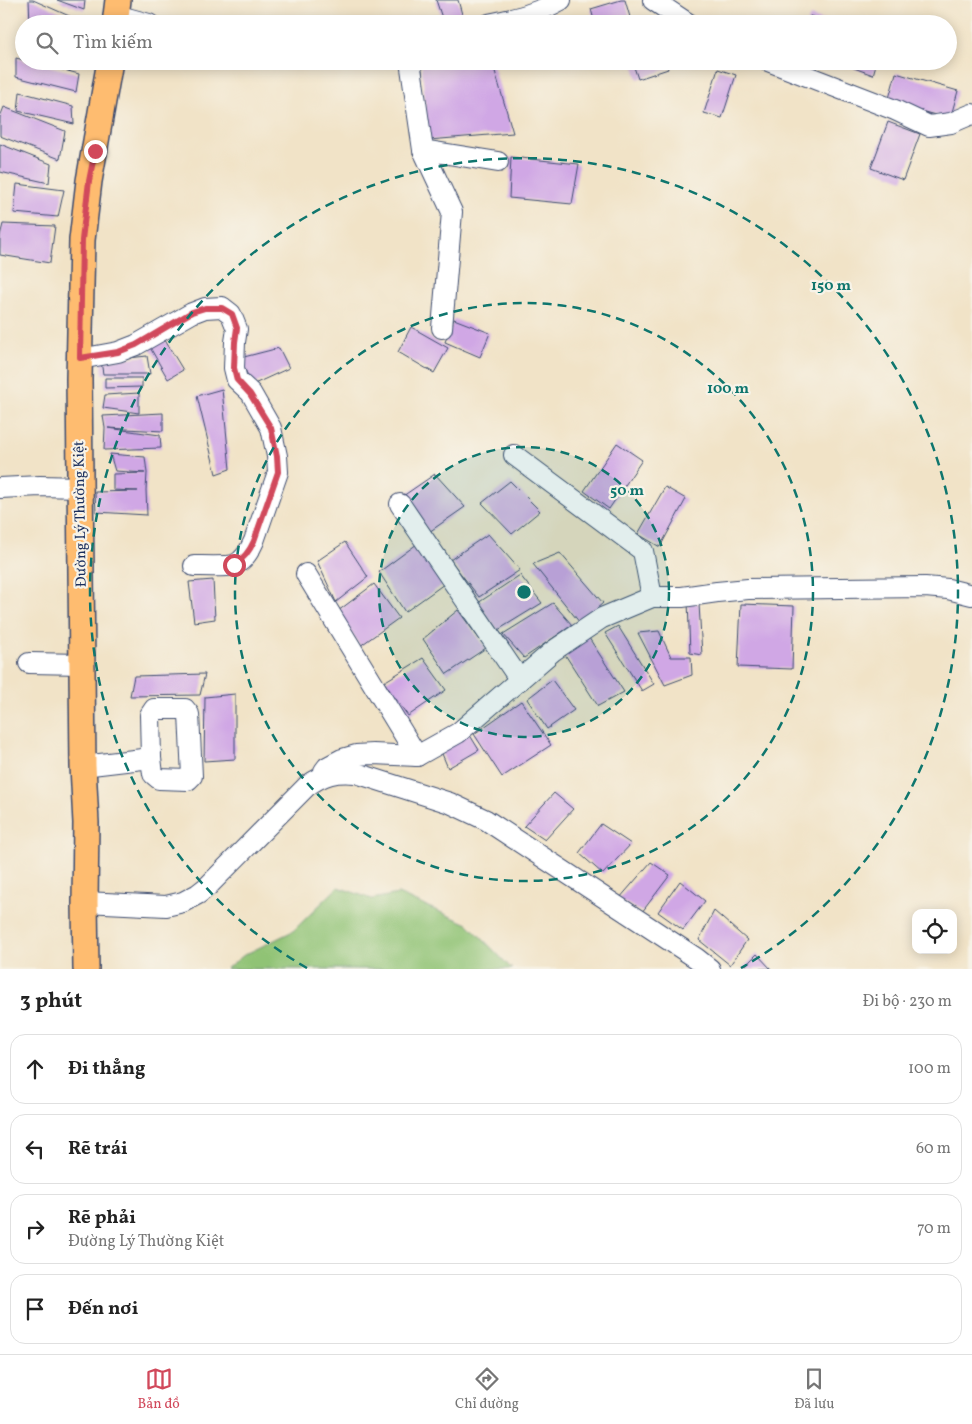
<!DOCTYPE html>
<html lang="vi">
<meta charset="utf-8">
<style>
:root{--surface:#fff;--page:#f6f6f6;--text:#222;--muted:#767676;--line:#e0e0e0;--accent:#d1495b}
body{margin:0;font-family:Vollkorn,serif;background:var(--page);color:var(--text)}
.controls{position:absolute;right:15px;bottom:15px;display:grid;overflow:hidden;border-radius:10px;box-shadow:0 2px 12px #0003}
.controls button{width:45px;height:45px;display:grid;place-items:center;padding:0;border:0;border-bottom:1px solid var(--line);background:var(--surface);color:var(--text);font:25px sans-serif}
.stop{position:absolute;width:15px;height:15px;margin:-11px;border:4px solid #d1495b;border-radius:50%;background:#fff}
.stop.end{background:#d1495b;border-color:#fff;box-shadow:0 1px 5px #0008}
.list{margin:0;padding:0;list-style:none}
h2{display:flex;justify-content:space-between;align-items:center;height:65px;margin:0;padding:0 20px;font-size:21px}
h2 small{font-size:16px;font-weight:400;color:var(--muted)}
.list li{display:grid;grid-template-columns:32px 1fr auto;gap:15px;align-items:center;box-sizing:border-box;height:70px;margin:0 10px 10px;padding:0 10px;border:1px solid var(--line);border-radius:15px}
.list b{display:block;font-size:19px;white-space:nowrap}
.list p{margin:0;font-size:16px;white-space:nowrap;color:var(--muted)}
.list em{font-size:16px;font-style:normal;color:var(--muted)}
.icon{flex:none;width:28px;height:28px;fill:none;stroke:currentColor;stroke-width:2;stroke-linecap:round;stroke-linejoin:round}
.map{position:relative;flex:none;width:972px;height:969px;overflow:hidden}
.search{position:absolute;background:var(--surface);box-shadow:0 2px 12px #0003;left:15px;right:15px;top:15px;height:55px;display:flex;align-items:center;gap:12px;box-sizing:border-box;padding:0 18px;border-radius:28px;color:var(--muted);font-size:19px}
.sheet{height:385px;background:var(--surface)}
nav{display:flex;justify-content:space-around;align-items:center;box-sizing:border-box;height:70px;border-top:1px solid var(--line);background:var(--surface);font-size:14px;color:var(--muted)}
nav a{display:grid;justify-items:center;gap:2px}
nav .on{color:var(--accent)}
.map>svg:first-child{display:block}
</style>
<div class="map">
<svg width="972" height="969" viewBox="0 0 972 969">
<rect width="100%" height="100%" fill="#f7f3e8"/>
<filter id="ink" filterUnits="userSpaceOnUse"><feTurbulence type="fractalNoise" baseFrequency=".02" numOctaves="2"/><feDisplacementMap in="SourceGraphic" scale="10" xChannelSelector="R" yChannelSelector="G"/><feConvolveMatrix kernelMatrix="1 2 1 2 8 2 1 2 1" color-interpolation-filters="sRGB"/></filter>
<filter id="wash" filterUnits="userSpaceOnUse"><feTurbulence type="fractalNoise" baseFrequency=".0096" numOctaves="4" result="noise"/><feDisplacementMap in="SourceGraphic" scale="20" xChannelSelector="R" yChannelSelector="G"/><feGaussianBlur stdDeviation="1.12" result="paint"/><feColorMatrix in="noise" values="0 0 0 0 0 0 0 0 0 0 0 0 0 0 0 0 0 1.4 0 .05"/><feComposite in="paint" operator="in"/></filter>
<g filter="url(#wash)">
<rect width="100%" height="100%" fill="#f1e3c7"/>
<path fill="#90c375" stroke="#56796a" d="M338,887l34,12 26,-5 70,30 44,45h-286l18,-14 49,-24z"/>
<g id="blocks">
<g fill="#d0a7e5">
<path d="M29,0h4l43,19v5h-46z"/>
<path d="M57,0h28l-1,10z"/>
<path d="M436,0h22l5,18 -19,6z"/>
<path d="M621,0h4l7,24h-37l-4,-15z"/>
<path d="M810,16l21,7v1h-24z"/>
<path d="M16,58l8,2v1h6l49,13 -3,18 -60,-15z"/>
<path d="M421,61h71l21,72 -84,7z"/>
<path d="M632,61h33l3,8 -30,10z"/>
<path d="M835,61h42l-4,14z"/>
<path d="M718,69l18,6 -14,43 -18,-5z"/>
<path d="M896,73l62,18 -8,28 -62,-17z"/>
<path d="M20,92l53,14 1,18 -56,-13z"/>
<path d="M4,107l61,24 -5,28 -60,-23v-19z"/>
<path d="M888,122l32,12 -17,46 -32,-12z"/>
<path d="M0,144l51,20 -2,19 -49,-11z"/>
<path d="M511,157l68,7 -7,40 -63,-6z"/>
<path d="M17,184l47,6 -6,27 -44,-4z"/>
<path d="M3,224l52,2 -5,37 -50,-8v-19z"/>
<path d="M454,319l36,14 -10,24 -35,-15z"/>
<path d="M411,327l37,21 -14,25 -36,-21z"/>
<path d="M163,337l20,33 -15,9 -20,-35z"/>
<path d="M279,348l10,20 -37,17 -12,-27z"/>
<path d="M147,356l3,18h-47l-2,-13z"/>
<path d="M105,378h37v9l-37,1z"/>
<path d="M222,389l8,80 -14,5 -19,-78z"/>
<path d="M139,393v20l-36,-5 2,-13z"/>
<path d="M163,413v18l-55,-3 52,7 1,13 -57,2 1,-22 -2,-12z"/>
<path d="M617,443l25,17 -33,49 -25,-18z"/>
<path d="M110,454l35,3 2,16 -1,17 1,25 -51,-3 -1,-20 43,-1 -25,-1v-16l32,-1 -30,-2z"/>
<path d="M435,474l30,33 -36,25 -26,-36z"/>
<path d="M510,481l30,30 -28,23 -30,-31z"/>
<path d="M665,487l21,12 -26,48 -22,-13z"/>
<path d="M488,534l32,36 -41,27 -29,-37z"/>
<path d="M345,542l23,35 -32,25 -19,-41z"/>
<path d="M417,544l27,40 -39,28 -26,-40z"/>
<path d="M560,553l43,50 -23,20 -47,-59z"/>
<path d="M520,575l22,28 -44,27 -20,-27z"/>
<path d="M213,580l2,39 -21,3 -5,-40z"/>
<path d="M374,584l25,34 -39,28 -22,-35z"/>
<path d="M688,601l11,3 3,51 -12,-2z"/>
<path d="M553,603l19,22 -48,33 -21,-24z"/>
<path d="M741,604l53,2 -2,63 -54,-2z"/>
<path d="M458,610l28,38 -39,26 -24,-35z"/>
<path d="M618,626l36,58 -12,7 -37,-58z"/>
<path d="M659,631l12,26h20l1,18 -27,10 -27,-52z"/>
<path d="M587,635l37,57 -26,14 -34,-53z"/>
<path d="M423,658l23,32 -38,26 -24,-34z"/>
<path d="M205,674l-5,21 -70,1 4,-20z"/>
<path d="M552,680l22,30 -27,19 -20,-30z"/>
<path d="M235,694v65l-31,2 1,-64z"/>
<path d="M521,701l30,44 -49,32 -28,-43z"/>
<path d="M468,732l11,18 -31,18 -8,-19z"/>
<path d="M554,793l19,16 -28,31 -21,-14z"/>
<path d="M601,824l30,20 -28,30 -24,-21z"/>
<path d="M651,862l19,13 -28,37 -23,-13z"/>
<path d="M680,881l25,20 -22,29 -25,-18z"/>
<path d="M714,911l33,29 -17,25 -31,-25z"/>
<path d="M757,954l14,15h-29z"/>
</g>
</g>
</g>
<g filter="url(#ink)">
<use href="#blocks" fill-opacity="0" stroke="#3b4a6e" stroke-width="1"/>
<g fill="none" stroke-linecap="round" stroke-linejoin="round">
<defs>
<g id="minor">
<path d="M653,0l36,24"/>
<path d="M116,15l33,9"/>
<path d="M489,24c28,-6 47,-10 72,-24"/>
<path d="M410,61l13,89 29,62 -10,116"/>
<path d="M768,61l127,49 34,16 22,-3 21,-9"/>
<path d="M423,150l75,12"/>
<path d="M80,359l38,-7 18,-7 56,-32 13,-5 17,-1 9,7 6,15 -2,13 -1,26 3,12 14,13 20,35 6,28 1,16 -24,69c-4,9 -10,20 -20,24 -8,2 -31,1 -40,1"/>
<path d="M514,455l129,96 9,46"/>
<path d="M0,488l40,-2 40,1"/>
<path d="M400,504l120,176"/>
<path d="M306,574l111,182"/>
<path d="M29,663l54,1"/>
<path d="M154,709h31l4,5 3,62 -4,4 -29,-1 -6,-5 -2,-16 -1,-43z"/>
<path d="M83,766l68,-8"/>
<path d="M324,771l3,-4 15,-8 14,-4 17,-1 44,2 41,-23 95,-82 49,-33 50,-21h30l35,-5 31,-3 177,-2 23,2 24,6"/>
<path d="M85,902l81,4 17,-4 15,-8 9,-7 100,-101c17,-12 28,-15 49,-13l94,30 36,17 210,138 14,11"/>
</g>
<g id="major">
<path d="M115,24l3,-24"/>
<path d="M86,969l-1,-67 1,-79 -3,-57 -4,-387 3,-139 7,-59 21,-120"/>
</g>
</defs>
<use href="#minor" stroke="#3b4a6e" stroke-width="22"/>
<use href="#major" stroke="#3b4a6e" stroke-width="28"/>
<use href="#minor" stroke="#fff" stroke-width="20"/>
<use href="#major" stroke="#febc70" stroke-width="25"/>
</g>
</g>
<g fill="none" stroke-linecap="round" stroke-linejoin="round" filter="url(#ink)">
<path stroke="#d1495b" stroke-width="6" d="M95,151l-6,30 -7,59 -2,118 38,-6 18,-7 56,-33 13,-4h17l10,6 5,14 -2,14 -1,26 3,12 13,14 21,34 6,28 1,16 -24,69c-5,11 -10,17 -20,24"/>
</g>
<circle cx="524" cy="592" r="145" fill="#0f766e" fill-opacity=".12"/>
<g fill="none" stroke="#0f766e" stroke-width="2.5" stroke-dasharray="9 6">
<circle cx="524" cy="592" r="145"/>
<circle cx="524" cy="592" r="289"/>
<path d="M307 968A434 434 0 1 1 741 968"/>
</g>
<g text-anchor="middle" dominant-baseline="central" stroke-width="4.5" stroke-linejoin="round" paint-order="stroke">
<g font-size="15" fill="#1b2f5e" stroke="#f7f3e8">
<text transform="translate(81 514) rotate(-91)">Đường Lý Thường Kiệt</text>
</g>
</g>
<circle cx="524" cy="592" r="8" fill="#0f766e" stroke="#f7f3e8" stroke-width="2.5"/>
<g font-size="15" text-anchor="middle" font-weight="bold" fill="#0f766e" stroke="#f7f3e8" stroke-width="4.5" stroke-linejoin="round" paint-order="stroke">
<text x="831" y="290">150 m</text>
<text x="728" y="393">100 m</text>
<text x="627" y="495">50 m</text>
</g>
</svg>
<div class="controls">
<button><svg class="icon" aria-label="locate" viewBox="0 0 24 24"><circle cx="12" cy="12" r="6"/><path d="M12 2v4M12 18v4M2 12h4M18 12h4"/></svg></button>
</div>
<div class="stop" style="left:234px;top:565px"></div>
<div class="stop end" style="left:95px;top:151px"></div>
<div class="search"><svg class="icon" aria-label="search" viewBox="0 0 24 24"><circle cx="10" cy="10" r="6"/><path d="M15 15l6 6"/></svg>Tìm kiếm</div>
</div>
<section class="sheet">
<h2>3 phút<small>Đi bộ · 230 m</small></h2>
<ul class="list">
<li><svg class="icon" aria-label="ahead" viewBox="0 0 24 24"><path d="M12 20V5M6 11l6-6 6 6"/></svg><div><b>Đi thẳng</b></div><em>100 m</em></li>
<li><svg class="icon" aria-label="left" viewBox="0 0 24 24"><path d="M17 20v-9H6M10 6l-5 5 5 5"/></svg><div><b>Rẽ trái</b></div><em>60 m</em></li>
<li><svg class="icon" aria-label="right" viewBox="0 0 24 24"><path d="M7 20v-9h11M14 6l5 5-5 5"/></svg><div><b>Rẽ phải</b><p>Đường Lý Thường Kiệt</p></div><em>70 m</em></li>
<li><svg class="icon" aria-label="arrive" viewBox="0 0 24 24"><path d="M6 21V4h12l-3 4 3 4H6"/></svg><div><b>Đến nơi</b></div></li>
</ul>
</section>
<nav>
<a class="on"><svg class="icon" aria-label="map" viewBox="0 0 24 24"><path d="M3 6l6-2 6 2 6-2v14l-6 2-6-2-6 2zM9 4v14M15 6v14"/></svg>Bản đồ</a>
<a><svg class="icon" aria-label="directions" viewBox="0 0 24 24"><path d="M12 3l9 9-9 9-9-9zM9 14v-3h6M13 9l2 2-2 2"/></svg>Chỉ đường</a>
<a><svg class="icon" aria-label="saved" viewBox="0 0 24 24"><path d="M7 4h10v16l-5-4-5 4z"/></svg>Đã lưu</a>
</nav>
